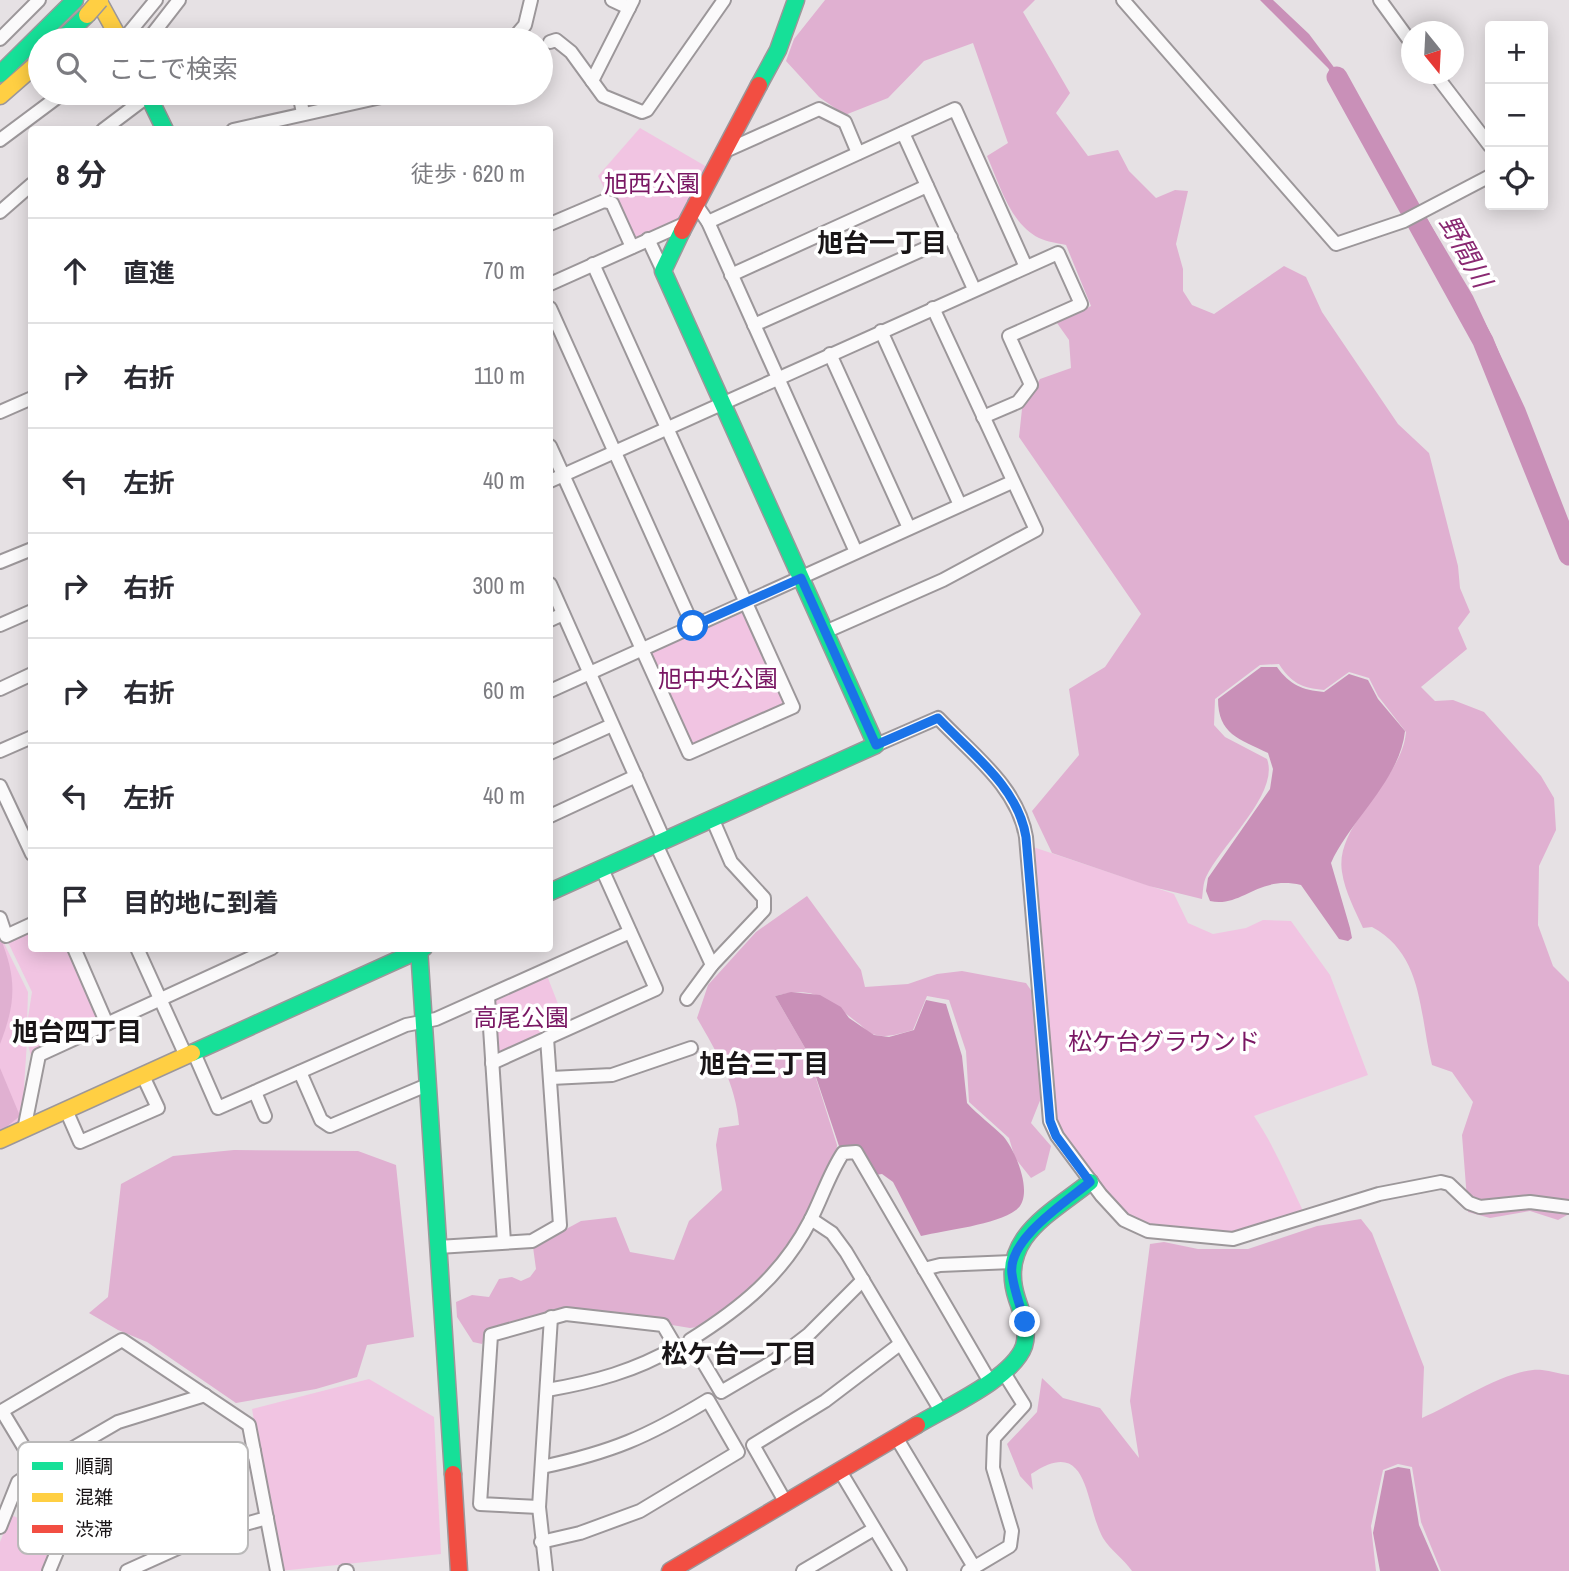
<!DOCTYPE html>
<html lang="ja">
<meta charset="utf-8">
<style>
:root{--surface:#fff;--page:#f7f7f7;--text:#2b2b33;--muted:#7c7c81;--line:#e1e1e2}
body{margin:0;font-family:"Archivo Narrow","Noto Sans JP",sans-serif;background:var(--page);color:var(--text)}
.controls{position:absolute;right:21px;top:21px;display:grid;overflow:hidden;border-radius:7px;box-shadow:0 4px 18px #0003}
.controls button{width:63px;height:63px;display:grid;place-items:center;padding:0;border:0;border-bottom:2px solid var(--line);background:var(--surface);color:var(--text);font:35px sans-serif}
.compass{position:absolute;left:1401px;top:21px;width:63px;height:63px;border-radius:50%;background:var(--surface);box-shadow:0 4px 18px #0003;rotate:162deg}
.stop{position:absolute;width:21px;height:21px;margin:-16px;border:5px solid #1a73e8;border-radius:50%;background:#fff}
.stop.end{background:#1a73e8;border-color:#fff;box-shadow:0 2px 7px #0008}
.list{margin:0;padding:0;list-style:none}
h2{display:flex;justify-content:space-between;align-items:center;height:91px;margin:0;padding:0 28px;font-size:30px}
h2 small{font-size:23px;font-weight:400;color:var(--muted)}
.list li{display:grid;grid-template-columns:46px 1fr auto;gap:21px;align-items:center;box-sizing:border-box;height:105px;padding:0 28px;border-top:2px solid var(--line)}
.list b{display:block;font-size:26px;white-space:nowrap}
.list em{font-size:23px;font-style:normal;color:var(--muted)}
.icon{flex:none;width:38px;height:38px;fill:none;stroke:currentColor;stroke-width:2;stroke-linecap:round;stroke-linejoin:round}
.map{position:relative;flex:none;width:1569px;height:1571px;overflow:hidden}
.search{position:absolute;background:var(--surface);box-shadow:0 4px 18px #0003;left:28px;top:28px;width:525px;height:77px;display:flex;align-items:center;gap:18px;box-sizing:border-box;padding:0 24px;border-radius:38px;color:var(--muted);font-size:26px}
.panel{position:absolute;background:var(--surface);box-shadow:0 4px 18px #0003;left:28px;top:126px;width:525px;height:826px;border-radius:7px}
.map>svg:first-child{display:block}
</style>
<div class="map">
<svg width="1569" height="1571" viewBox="0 0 1569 1571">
<rect width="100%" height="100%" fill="#e6e1e4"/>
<g fill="#f1c4e2">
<path d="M640,128l67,39 -25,50 -51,24 -33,-65z"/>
<path d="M744,611l39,82 2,12 -94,42 -40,-95z"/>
<path d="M1030,846l144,48 14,29 25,11 33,-6 17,-8 28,1 39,54 38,100 -114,41c21,31 34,64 50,97l-82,22 -81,-11 -27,-21 -55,-73 -6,-19z"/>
<path d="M31,927l1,21 39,1 32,74 -72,33 -4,-15 -5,77 -9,10 -13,6v-199l28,57 -1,32 5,-32 -26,-54z"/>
<path d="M546,973l21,54 -74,34 -3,-62z"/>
<path d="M369,1379l65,38 7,137 -161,17 -28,-162z"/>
<path d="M11,1515l47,20 -14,36h-44v-29z"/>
</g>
<g fill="#e0b0d1">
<path d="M825,0h210l-12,12 47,81 -14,20 32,43 30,-6 11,21 27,27 19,-8 13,1 -12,53 7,25v22l9,14 22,9 70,-48 22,11 16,35 76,112 31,29 29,113 2,22 10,24 -12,16 9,21 -46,38 14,14 18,-1 31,12 57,64 13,22 2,32 -17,36 -1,59 15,41 16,16v232l-11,6 -28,-9 -40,7 -22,-6 -6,-77 11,-33 -21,-30 -20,-7c-13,-51 -8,-110 -60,-138l-9,1c-8,-18 -18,-36 -21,-56 -8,-48 60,-91 64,-140l-28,-36 -9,-18 -20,-6 -25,18c-22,-2 -33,-7 -45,-26l-19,1 -45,34 -1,26 11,12 42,22c13,34 -46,86 -61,118 -3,6 -3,15 -4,22l-53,-13 -97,-33 -20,-42 47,-56 -10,-66 36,-22 36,-53 -122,-177 3,-28 18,-30 31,-11 -2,-28 -12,-17 34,-17 -25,-61c-8,-2 -19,-3 -27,-7 -29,-14 -40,-55 -52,-82l21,-13 -35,-100 -49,18 -36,37 -43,17 -26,-18 -33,-36 8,-22z"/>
<path d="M807,896l54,74 4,17 43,-3 29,-10 25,-3 64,12 9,13 6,71v31l-10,25 20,23 -6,24 -14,8 -16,-20 -6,-20 -40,-36 -3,-51 -17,-51 -22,-4 -14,34c-12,3 -24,8 -37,5 -8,-1 -12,-8 -18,-12 -30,-23 -42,-38 -83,-27l33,57 29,92 -1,13 -34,71 -29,41 -68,56 -15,2 -127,-21 -77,28 -4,9 -9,-2 -16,-25 -1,-15 16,-7 17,2 10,-18 13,-2 9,4 9,-4 6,-8 -3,-22 48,-26 35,-4 14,35 44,8 15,-39 33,-31 -6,-45 3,-17 20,-3c-3,-41 -22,-72 -42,-107l11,-33 48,-53z"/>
<path d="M0,937c17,41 16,66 0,107z"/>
<path d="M0,1068l20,48 -20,16z"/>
<path d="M234,1150l124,1 38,14 18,172 -47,8 -10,32 -41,12 -80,14 -89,-61 -29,-12 -29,-17 19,-16 13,-113 52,-28z"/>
<path d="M1361,1219l11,14 52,134 -2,51c32,-13 86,-51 120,-48 9,1 18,4 27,5v196h-128l-20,-49 -9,-55 -14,-3 -15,6 -12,56 5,45h-244c-8,-12 -22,-21 -29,-33 -19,-35 -13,-104 -72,-64l2,16 -13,-14 -13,-32 30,-32 5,-34 21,20 37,10 39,50 -9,-57 20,-157 14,-2 34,7h50l69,-23z"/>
</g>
<g fill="#c990b8">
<path d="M1260,0h13l36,34 42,56 122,206 52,112 44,113v22l-53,-142 -55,-111 -41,-64 -59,-110 -33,-48z"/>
<path d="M1261,667h16c13,18 25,23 47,25l25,-18 19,6 10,19 27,32c-5,49 -54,88 -74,132l19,65 2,10 -4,3 -9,-2 -38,-54c-44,-10 -59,23 -91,16l-4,-10 2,-13 62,-89 3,-20 -5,-16c-29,-14 -50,-19 -50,-54z"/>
<path d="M791,992l29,3 21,12 8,11 25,17 15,2 25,-7 12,-30 20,4 16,52 5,47c11,12 25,22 36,33 13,15 32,60 13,74 -20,15 -70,20 -95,26l-28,-54 -11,-8 -7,1 -36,-29 -31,-93 -33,-57z"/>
<path d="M1398,1467l12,2 9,56 20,46h-59l-7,-38 12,-62z"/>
</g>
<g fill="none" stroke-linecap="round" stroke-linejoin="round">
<path stroke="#c990b8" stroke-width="21" d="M1337,77l146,264 86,214"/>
<defs>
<g id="street">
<path d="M612,0l17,8"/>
<path d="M1123,0l213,244 68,-23 86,-45"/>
<path d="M1380,0l32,44"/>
<path d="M0,39l39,-39"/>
<path d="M123,40l33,-40"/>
<path d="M148,40l31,-40"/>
<path d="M512,40l13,-15 6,-25"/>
<path d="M550,42l6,-2 15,12 32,44 39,16 5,-2 77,-110"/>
<path d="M1435,74l55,72"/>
<path d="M592,81l41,-81"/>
<path d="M299,93l4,20"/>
<path d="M103,130l45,-34"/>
<path d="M233,130l166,-37"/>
<path d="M903,133l71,156"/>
<path d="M0,140l63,-47"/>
<path d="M723,152l96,-43 26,13 13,31"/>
<path d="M695,203l13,19 148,330"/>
<path d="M0,212l32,-28"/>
<path d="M708,222l247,-113 71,158"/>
<path d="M550,224l54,-23 8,2 20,44"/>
<path d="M648,239l15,32"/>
<path d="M731,275l196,-89"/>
<path d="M550,284l134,-60"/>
<path d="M550,308l143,318"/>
<path d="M754,325l197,-88"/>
<path d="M881,331l79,174"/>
<path d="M830,354l79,174"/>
<path d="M0,412l32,-14"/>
<path d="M550,446l139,307 104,-46 -200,-443"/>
<path d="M550,481l508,-228 23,51 -72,32 22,49 -13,17 -35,15"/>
<path d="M0,562l32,-13"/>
<path d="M550,584l114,256"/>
<path d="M550,620l13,-6"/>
<path d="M0,625l32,-14"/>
<path d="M825,632l118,-52 93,-50 -103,-222"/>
<path d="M0,689l32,-15"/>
<path d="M550,691l462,-209"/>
<path d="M876,745l62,-27c33,35 80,69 88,119l24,284 7,15 44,59 23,25 24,11 85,8 146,-45 62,-12 8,2 20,19 11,4 50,-5 39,5"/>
<path d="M0,751l32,-14"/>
<path d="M550,753l62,-28"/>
<path d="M0,786l32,68"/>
<path d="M550,816l86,-40"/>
<path d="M656,844l56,121"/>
<path d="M0,918l6,18 26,-12"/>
<path d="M74,948l33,76"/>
<path d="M137,948l49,108"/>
<path d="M488,997l16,245"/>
<path d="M687,999l25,-34 52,-55v-12l-33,-36 -19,-44"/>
<path d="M194,1053l24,55 188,-83 30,-6 194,-87"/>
<path d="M492,1063l164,-74 -54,-120"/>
<path d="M300,1072l21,48 9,6 97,-41"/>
<path d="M551,1078l61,-3 79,-27"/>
<path d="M255,1092l10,24"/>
<path d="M66,1110l14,32 78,-34 -15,-32"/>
<path d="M24,1130l15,-75 233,-107"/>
<path d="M811,1219l21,14 14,19 95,159"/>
<path d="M438,1247l94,-6 28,-16 -13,-187"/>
<path d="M924,1269l16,-4 72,-3"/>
<path d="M863,1280l-54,54 -35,27 -53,31 -31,-52c51,-32 92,-65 120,-119 12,-23 19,-47 33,-68l13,-1 134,230"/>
<path d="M2,1411l35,58"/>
<path d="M0,1412l122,-72 127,85 28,146"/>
<path d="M896,1437l78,130"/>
<path d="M840,1471l60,100"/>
<path d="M786,1503l-33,-58 72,-44 75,-57"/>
<path d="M539,1507l-59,-3 11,-169 75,-21 97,11 13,22c-41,24 -82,35 -129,43"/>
<path d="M0,1527l18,-45 19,-13 81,-47 87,-27"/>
<path d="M541,1542l39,-9 60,-22 98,-59 -30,-52c-61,37 -96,52 -166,67"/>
<path d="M49,1571l17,-41 79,-47 109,-32"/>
<path d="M127,1571l82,-37 58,-16"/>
<path d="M345,1571h2"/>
<path d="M546,1571l-7,-64 12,-190"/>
<path d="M803,1571l71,-42"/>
<path d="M968,1571l42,-25 2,-15 -19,-63 1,-30 30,-33 -20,-32"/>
</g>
<g id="fast">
<path d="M61,40l26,-25"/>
<path d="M0,74l75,-74"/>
<path d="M759,85l19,-35 18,-50"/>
<path d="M147,93l18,37"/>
<path d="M550,892l326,-147 -213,-474 19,-40"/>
<path d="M419,948l34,526"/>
<path d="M192,1053l232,-105"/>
<path d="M917,1425c28,-17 96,-47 107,-79 5,-16 -2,-32 -7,-47 -20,-60 33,-85 73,-117"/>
</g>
<g id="slow">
<path d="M98,0l22,40"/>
<path d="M0,96l40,-35"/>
<path d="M0,1140l192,-87"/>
</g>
<g id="jam">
<path d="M682,231l77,-146"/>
<path d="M453,1474l6,97"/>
<path d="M670,1571l247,-146"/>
</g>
</defs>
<use href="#street" stroke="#9c979a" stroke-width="16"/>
<use href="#fast" stroke="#9c979a" stroke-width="19"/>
<use href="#slow" stroke="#9c979a" stroke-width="19"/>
<use href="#jam" stroke="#9c979a" stroke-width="19"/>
<use href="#street" stroke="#fbfafb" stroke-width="12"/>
<use href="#fast" stroke="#16e098" stroke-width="16"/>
<use href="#slow" stroke="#ffcf43" stroke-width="16"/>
<use href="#jam" stroke="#f24e42" stroke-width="16"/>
<defs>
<path id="slow-bridge" d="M87,15l13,-15"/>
</defs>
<use href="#slow-bridge" stroke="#9c979a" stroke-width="19" stroke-linecap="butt"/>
<use href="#slow-bridge" stroke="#ffcf43" stroke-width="16"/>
</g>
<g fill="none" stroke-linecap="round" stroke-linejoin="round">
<path stroke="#1a73e8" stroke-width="9" d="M693,626l108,-48 75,167 62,-27c33,35 80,69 88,119l24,284 6,15 34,46c-24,20 -83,57 -78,92 2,16 8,32 13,48"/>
</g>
<g text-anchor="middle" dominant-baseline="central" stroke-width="7" stroke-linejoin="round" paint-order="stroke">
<g font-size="24" fill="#791763" stroke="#fff">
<text x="652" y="183">旭西公園</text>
<text x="718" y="678">旭中央公園</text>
<text x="521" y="1017">高尾公園</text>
<text x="1164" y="1041">松ケ台グラウンド</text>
</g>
<g font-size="26" font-weight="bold" fill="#191517" stroke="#fff">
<text x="882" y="242">旭台一丁目</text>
<text x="77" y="1031">旭台四丁目</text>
<text x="764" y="1063">旭台三丁目</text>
<text x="739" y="1353">松ケ台一丁目</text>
</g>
<g font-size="26" font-style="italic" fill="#8a2972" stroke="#fff">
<text transform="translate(1466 251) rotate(61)">野間川</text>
</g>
</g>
<rect x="18" y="1442" width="230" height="112" rx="10" fill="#fff" stroke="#bab9b9" stroke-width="2"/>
<rect x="32" y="1462" width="31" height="8" fill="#16e098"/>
<rect x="32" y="1493" width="31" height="9" fill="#ffcf43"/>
<rect x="32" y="1525" width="31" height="8" fill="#f24e42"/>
<g font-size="19" fill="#191517">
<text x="75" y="1473">順調</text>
<text x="75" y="1504">混雑</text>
<text x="75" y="1536">渋滞</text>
</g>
</svg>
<div class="controls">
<button>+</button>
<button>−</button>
<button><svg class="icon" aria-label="locate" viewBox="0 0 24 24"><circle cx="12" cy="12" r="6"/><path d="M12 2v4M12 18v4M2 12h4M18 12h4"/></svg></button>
</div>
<svg class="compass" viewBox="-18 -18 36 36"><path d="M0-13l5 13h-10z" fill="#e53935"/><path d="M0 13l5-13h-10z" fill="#7c7c81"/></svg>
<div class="stop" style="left:693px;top:626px"></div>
<div class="stop end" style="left:1025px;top:1322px"></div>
<div class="search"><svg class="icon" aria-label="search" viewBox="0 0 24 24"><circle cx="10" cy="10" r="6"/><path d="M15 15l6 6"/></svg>ここで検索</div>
<section class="panel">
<h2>8 分<small>徒歩 · 620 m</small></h2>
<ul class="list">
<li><svg class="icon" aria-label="ahead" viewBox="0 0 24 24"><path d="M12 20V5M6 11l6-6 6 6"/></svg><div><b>直進</b></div><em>70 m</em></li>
<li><svg class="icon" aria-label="right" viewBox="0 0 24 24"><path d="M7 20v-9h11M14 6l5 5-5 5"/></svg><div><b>右折</b></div><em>110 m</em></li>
<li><svg class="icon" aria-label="left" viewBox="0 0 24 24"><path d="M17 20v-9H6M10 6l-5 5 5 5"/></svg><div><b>左折</b></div><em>40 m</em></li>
<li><svg class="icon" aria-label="right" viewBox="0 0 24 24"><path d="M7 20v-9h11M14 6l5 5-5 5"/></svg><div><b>右折</b></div><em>300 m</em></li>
<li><svg class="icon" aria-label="right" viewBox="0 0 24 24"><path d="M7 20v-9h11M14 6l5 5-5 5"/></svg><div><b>右折</b></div><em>60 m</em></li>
<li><svg class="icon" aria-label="left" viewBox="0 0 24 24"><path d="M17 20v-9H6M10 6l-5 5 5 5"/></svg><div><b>左折</b></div><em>40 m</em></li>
<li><svg class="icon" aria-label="arrive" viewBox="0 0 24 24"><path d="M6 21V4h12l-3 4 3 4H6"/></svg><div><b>目的地に到着</b></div></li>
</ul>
</section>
</div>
